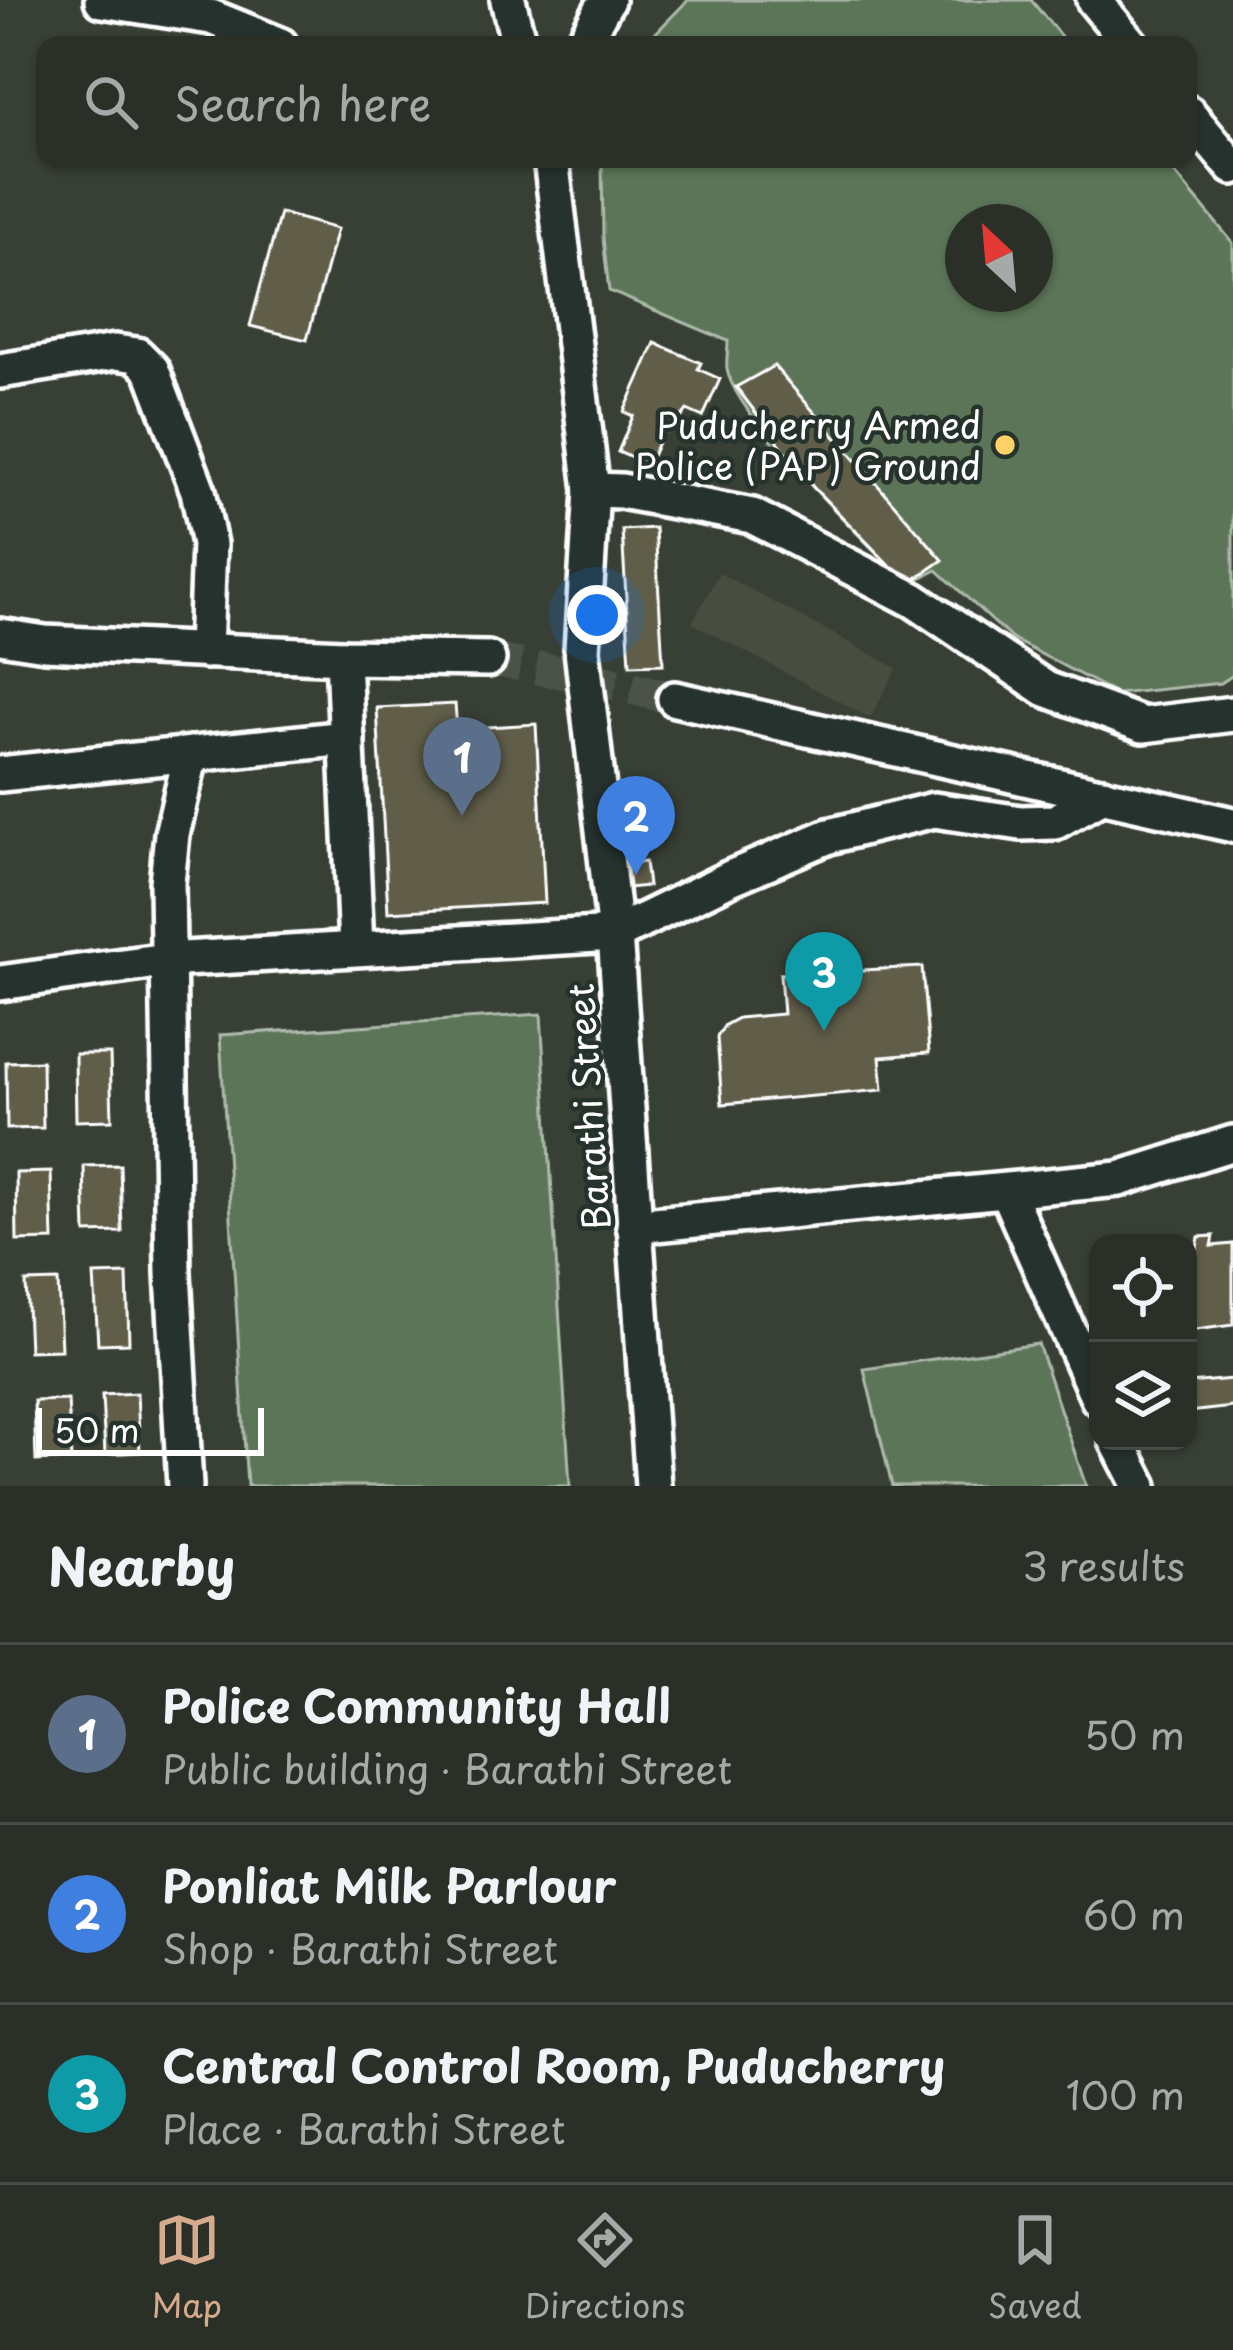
<!DOCTYPE html>
<meta charset="utf-8">
<style>
:root{--surface:#2a3028;--page:#363c34;--text:#f1f3f6;--muted:#a5a9a8;--line:#464b45;--accent:#d6ab8b}
body{margin:0;font-family:"Playpen Sans",sans-serif;background:var(--page);color:var(--text)}
.controls{position:absolute;right:36px;bottom:36px;display:grid;overflow:hidden;border-radius:24px;box-shadow:0 3px 9px #0004}
.controls button{width:108px;height:108px;display:grid;place-items:center;padding:0;border:0;border-bottom:3px solid var(--line);background:var(--surface);color:var(--text);font:60px sans-serif}
.compass{position:absolute;left:945px;top:204px;width:108px;height:108px;border-radius:50%;background:var(--surface);box-shadow:0 3px 9px #0004;rotate:334deg}
.scale{position:absolute;left:36px;bottom:30px;width:228px;box-sizing:border-box;padding-left:12px;border:6px solid #fff;border-top:0;font-size:33px;line-height:42px;white-space:nowrap;color:#fff;-webkit-text-stroke:9px #26332d;paint-order:stroke}
.you{position:absolute;left:597px;top:615px;width:42px;height:42px;margin:-30px;border:9px solid #fff;border-radius:50%;background:#1a73e8;box-shadow:0 0 0 18px #1a73e833}
.badge{display:grid;place-items:center;width:78px;height:78px;border-radius:50%;background:var(--accent);color:#fff;font-size:39px;font-weight:700}
.pin{position:absolute;translate:-50% -99px;filter:drop-shadow(0 3px 6px #0008)}
.pin::after{content:'';position:absolute;top:63px;width:42px;height:36px;background:inherit;clip-path:polygon(0 0,100% 0,50% 100%)}
.list{margin:0;padding:0;list-style:none}
h2{display:flex;justify-content:space-between;align-items:center;height:156px;margin:0;padding:0 48px;font-size:51px}
h2 small{font-size:39px;font-weight:400;color:var(--muted)}
.list li{display:grid;grid-template-columns:78px 1fr auto;gap:36px;align-items:center;box-sizing:border-box;height:180px;padding:0 48px;border-top:3px solid var(--line)}
.list b{display:block;font-size:45px;white-space:nowrap}
.list p{margin:0;font-size:39px;white-space:nowrap;color:var(--muted)}
.list em{font-size:39px;font-style:normal;color:var(--muted)}
.icon{flex:none;width:66px;height:66px;fill:none;stroke:currentColor;stroke-width:2;stroke-linecap:round;stroke-linejoin:round}
.map{position:relative;flex:none;width:1233px;height:1486px;overflow:hidden}
.search{position:absolute;background:var(--surface);box-shadow:0 3px 9px #0004;left:36px;right:36px;top:36px;height:132px;display:flex;align-items:center;gap:30px;box-sizing:border-box;padding:0 42px;border-radius:24px;color:var(--muted);font-size:45px}
.sheet{height:696px;background:var(--surface)}
nav{display:flex;justify-content:space-around;align-items:center;box-sizing:border-box;height:168px;border-top:3px solid var(--line);background:var(--surface);font-size:33px;color:var(--muted)}
nav a{display:grid;justify-items:center;gap:6px}
nav .on{color:var(--accent)}
.map>svg:first-child{display:block}
</style>
<div class="map">
<svg width="1233" height="1486" viewBox="0 0 1233 1486">
<rect width="100%" height="100%" fill="#384036"/>
<filter id="ink" filterUnits="userSpaceOnUse"><feTurbulence type="fractalNoise" baseFrequency=".00833" numOctaves="2"/><feDisplacementMap in="SourceGraphic" scale="24" xChannelSelector="R" yChannelSelector="G"/><feConvolveMatrix kernelMatrix="1 2 1 2 8 2 1 2 1" color-interpolation-filters="sRGB"/></filter>
<g filter="url(#ink)">
<path fill="#484d40" d="M719,573l178,95 -27,50 -178,-95z"/>
<g fill="#5c7458" stroke="#aebaac" stroke-width="3" fill-rule="evenodd">
<path d="M688,0h343l37,45h-424z"/>
<path d="M602,159h561l70,84v432l-12,8 -104,11 -105,-55 -75,-69 -29,14c-38,-38 -174,-168 -181,-215 -1,-9 1,-19 1,-28l-119,-50 -6,-53zM963,222h72v72h-72z"/>
<path d="M541,1014l29,472h-323l-27,-451z"/>
<path d="M1038,1344l48,142h-194l-28,-117z"/>
</g>
<g fill="#615d4a" stroke="#fff" stroke-width="3">
<path d="M280,213l57,16 -30,111 -57,-14z"/>
<path d="M655,343l46,20 -3,6 22,10 -17,38 -16,-7 -16,21h-8l-15,34 -30,-13 15,-36 -9,-4z"/>
<path d="M774,366l169,194 -35,24 -95,-97 -77,-100z"/>
<path d="M655,528l8,136 -33,1 -8,-135z"/>
<path d="M455,704l2,25 79,-5 9,179 -157,9 -11,-204z"/>
<path d="M645,862l3,24 -21,2 -3,-24z"/>
<path d="M922,967l7,86 -49,4 3,33 -161,14 -5,-67 8,-12 13,-7 45,-4 -3,-40z"/>
<path d="M75,1054h35l2,66 -36,1z"/>
<path d="M42,1061l1,67 -36,1 -1,-67z"/>
<path d="M120,1165l2,67 -36,1 -2,-67z"/>
<path d="M51,1172l2,68 -36,1 -1,-68z"/>
<path d="M1214,1236l-2,10 21,-2v81l-45,6v-82l9,-1 2,-11z"/>
<path d="M127,1274l2,69 -31,1 -4,-69z"/>
<path d="M58,1281l3,69 -32,1 -3,-69z"/>
<path d="M1233,1379v28l-45,5v-29z"/>
<path d="M137,1393l3,59 -35,2 -3,-59z"/>
<path d="M68,1400l3,59 -35,2 -2,-60z"/>
</g>
<g fill="none" stroke-linecap="round" stroke-linejoin="round">
<path stroke="#4c534a" stroke-width="33" stroke-dasharray="33 16" stroke-linecap="butt" d="M488,659l105,19 82,21"/>
<defs>
<g id="minor">
<path d="M102,0l109,17 69,28"/>
<path d="M508,0l11,45"/>
<path d="M1094,0l37,45"/>
<path d="M582,45l25,-45"/>
<path d="M1188,113l45,54"/>
<path d="M551,159l41,331 -10,160 33,284 38,552"/>
<path d="M0,371l115,-19 22,3 15,15 46,121 11,53 -4,107"/>
<path d="M592,490l29,1 131,25 162,84 132,89 97,36 90,-11"/>
<path d="M0,636l45,7 298,14 145,2"/>
<path d="M343,657l13,290"/>
<path d="M675,699l558,126"/>
<path d="M0,774l347,-36"/>
<path d="M0,983l166,-23 449,-26 115,-56 99,-42 105,-26 87,13 34,-1 48,-27"/>
<path d="M1007,1192l91,206"/>
<path d="M634,1226l485,-47 114,-36"/>
<path d="M1117,1441l23,45"/>
<path d="M185,1486l-12,-213 -6,-390 5,-49 19,-80"/>
</g>
</defs>
<use href="#minor" stroke="#fff" stroke-width="42"/>
<use href="#minor" stroke="#26332d" stroke-width="33"/>
</g>
</g>
<circle fill="#ffd166" stroke="#26332d" stroke-width="4.5" cx="1005" cy="445" r="12"/>
<g text-anchor="middle" dominant-baseline="central" stroke-width="9" stroke-linejoin="round" paint-order="stroke">
<g font-size="36" fill="#fff" stroke="#26332d" text-anchor="end">
<text x="981" y="424">Puducherry Armed<tspan x="981" dy="41">Police (PAP) Ground</tspan></text>
</g>
<g font-size="36" fill="#fff" stroke="#26332d">
<text transform="translate(587 1107) rotate(-94)">Barathi Street</text>
</g>
</g>
</svg>
<div class="controls">
<button><svg class="icon" aria-label="locate" viewBox="0 0 24 24"><circle cx="12" cy="12" r="6"/><path d="M12 2v4M12 18v4M2 12h4M18 12h4"/></svg></button>
<button><svg class="icon" aria-label="layers" viewBox="0 0 24 24"><path d="M12 4l9 5-9 5-9-5zM3 14l9 5 9-5"/></svg></button>
</div>
<svg class="compass" viewBox="-18 -18 36 36"><path d="M0-13l5 13h-10z" fill="#e53935"/><path d="M0 13l5-13h-10z" fill="#a5a9a8"/></svg>
<div class="scale">50 m</div>
<div class="you"></div>
<div class="pin badge" style="left:462px;top:816px;background:#5c6f8a">1</div>
<div class="pin badge" style="left:636px;top:875px;background:#3f7fe0">2</div>
<div class="pin badge" style="left:824px;top:1031px;background:#0f9aa8">3</div>
<div class="search"><svg class="icon" aria-label="search" viewBox="0 0 24 24"><circle cx="10" cy="10" r="6"/><path d="M15 15l6 6"/></svg>Search here</div>
</div>
<section class="sheet">
<h2>Nearby<small>3 results</small></h2>
<ul class="list">
<li><span class="badge" style="background:#5c6f8a">1</span><div><b>Police Community Hall</b><p>Public building · Barathi Street</p></div><em>50 m</em></li>
<li><span class="badge" style="background:#3f7fe0">2</span><div><b>Ponliat Milk Parlour</b><p>Shop · Barathi Street</p></div><em>60 m</em></li>
<li><span class="badge" style="background:#0f9aa8">3</span><div><b>Central Control Room, Puducherry</b><p>Place · Barathi Street</p></div><em>100 m</em></li>
</ul>
</section>
<nav>
<a class="on"><svg class="icon" aria-label="map" viewBox="0 0 24 24"><path d="M3 6l6-2 6 2 6-2v14l-6 2-6-2-6 2zM9 4v14M15 6v14"/></svg>Map</a>
<a><svg class="icon" aria-label="directions" viewBox="0 0 24 24"><path d="M12 3l9 9-9 9-9-9zM9 14v-3h6M13 9l2 2-2 2"/></svg>Directions</a>
<a><svg class="icon" aria-label="saved" viewBox="0 0 24 24"><path d="M7 4h10v16l-5-4-5 4z"/></svg>Saved</a>
</nav>
